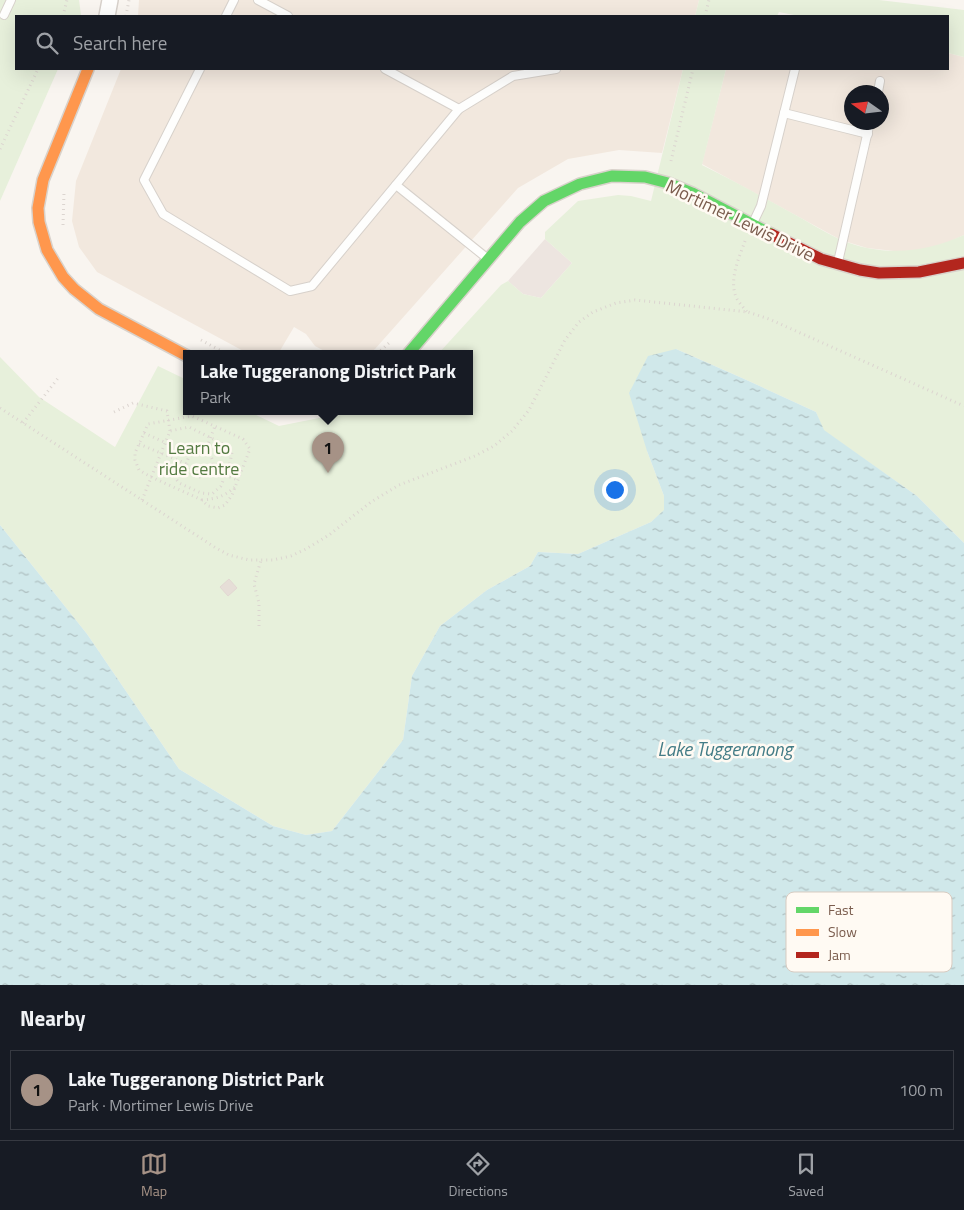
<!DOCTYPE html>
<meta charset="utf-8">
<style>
:root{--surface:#171b24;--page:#242831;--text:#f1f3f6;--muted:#9ea1a6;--line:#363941;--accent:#a69286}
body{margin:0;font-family:"Titillium Web",sans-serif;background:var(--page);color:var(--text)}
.compass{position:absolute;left:844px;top:85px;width:45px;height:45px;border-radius:50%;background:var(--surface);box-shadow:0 5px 20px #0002;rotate:284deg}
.you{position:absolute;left:614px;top:489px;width:18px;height:18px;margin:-12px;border:4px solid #fff;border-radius:50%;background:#1a73e8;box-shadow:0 0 0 8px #1a73e833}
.badge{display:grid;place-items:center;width:32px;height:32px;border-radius:50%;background:var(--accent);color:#111;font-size:16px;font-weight:700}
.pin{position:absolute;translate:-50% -41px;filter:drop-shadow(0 1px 2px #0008)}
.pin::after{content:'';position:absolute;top:26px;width:18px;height:15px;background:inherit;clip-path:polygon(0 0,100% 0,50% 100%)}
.popup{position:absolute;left:183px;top:350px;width:290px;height:65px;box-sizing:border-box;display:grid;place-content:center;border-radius:0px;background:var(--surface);filter:drop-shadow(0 1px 4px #0005);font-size:16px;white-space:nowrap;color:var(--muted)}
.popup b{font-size:19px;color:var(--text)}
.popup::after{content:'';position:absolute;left:50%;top:100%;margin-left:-10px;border:10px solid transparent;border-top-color:var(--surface)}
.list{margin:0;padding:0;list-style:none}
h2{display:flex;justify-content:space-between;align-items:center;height:65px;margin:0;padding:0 20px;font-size:21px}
h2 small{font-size:16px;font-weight:400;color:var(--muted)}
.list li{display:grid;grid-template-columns:32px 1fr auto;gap:15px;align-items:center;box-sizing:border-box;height:80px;margin:0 10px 10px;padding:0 10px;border:1px solid var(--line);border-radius:0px}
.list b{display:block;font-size:19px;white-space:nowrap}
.list p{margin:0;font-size:16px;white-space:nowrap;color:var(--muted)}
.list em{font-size:16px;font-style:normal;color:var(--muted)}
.icon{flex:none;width:28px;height:28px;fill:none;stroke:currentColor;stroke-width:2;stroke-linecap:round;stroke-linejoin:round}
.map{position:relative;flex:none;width:964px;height:985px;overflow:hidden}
.search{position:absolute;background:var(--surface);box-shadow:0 5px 20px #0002;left:15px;right:15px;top:15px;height:55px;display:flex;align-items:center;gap:12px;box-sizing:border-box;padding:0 18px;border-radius:0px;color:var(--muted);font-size:19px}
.sheet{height:155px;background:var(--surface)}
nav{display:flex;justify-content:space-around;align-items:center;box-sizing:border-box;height:70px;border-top:1px solid var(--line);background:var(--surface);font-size:14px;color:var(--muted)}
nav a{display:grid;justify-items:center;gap:2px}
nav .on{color:var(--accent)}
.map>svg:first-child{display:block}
</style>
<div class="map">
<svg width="964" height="985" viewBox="0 0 964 985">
<defs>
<pattern id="water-ripples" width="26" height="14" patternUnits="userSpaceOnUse" patternTransform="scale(1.25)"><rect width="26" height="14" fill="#d0e8ea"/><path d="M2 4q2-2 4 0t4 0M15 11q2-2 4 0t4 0" fill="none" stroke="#aebfc0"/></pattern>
</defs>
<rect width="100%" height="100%" fill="#f9f5f0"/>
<g fill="#f2e8de" fill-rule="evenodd">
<path d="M139,0h560l-4,16h-557z"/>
<path d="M948,53l16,4v178l-13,6 -18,6 -20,4h-19l-27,-3 -26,-8 -139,-76 24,-95h222zM852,92h30v30h-30z"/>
<path d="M121,69h562l-21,84 -43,-3 -51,9 -50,29 -143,161 -7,5h-38l-15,-8 -9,-12 -12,-7 -16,27h-29l-152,-82 -18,-25 -7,-26 4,-40z"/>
</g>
<path fill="#ede5e0" d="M545,239l27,24 -31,35 -18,-4 -15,-13z"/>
<g fill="#e7f0db">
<path d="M0,0h79l2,15 -65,1v53h42l-58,132z"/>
<path d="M699,0h180l85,10v47l-16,-4v-37h-149l-20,-4 -2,4h-82z"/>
<path d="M683,69h43l-24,96c30,15 59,31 88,47 17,9 34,20 51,28 42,17 83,13 123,-5v308l-47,-47 -94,-66 -7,-18 -74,-34 -66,-29 -29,102 17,45 1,14 -14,12 -73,32 -40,-2 -8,14 -43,24 -47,36 -28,50 -9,64 -71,91 -26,4 -33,-9 -94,-57 -92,-135 -87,-109v-168l39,40 76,50 43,-81 29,14v32h63l29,14 70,-14h120v-58h-31l63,-69 7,-4 15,13 18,4 31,-35 -27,-24v-7l33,-31 40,-6 13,1 20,5z"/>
</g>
<path fill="url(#water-ripples)" d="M676,349l66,29 74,34 8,18 93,66 47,47v442h-964v-460l87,109 92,135 94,57 33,9 26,-4 71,-91 9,-64 28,-50 47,-36 43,-24 8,-14 40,2 73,-32 13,-12v-14l-17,-45 -18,-58 19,-37z"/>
<path fill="#e6ded7" stroke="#e2d8d2" d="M229,579l8,9 -9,8 -8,-9z"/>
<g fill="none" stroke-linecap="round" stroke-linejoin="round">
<defs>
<g id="lane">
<path d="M258,0l30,16"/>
<path d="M4,15l7,-15"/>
<path d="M226,16l8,-16"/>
<path d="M200,69l-56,111 19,34 127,77 22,-5 147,-177 -74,-40"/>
<path d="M878,92l2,-11"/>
<path d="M459,109l54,-33 43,-7"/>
<path d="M784,113l84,21"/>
<path d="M396,185l92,74"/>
<path d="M753,223l8,-17 34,-137"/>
<path d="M838,262l32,-140"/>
</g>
<path id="street" d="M107,16l3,-16"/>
<path id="fast" d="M408,354l112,-132 24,-21 36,-17 32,-8 33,1 23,6 24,10 79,41"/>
<path id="slow" d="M88,69l-45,111 -5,28 1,14 8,28 16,27 11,12 25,20 88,47"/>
<path id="jam" d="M771,234l50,25 39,11 19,3 40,-1 45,-9"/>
</defs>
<use href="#lane" stroke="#d7d1cb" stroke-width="10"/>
<use href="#street" stroke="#d7d1cb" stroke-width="18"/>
<use href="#fast" stroke="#d9d2cb" stroke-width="14"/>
<use href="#slow" stroke="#d9d2cb" stroke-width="14"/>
<use href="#jam" stroke="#d9d2cb" stroke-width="14"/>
<g stroke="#dcd5d0" stroke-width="3" stroke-dasharray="1 4" stroke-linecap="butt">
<path d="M63,16l4,-16"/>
<path d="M126,16l3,-16"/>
<path d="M705,16l4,-16"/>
<path d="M0,149l38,-80"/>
<path d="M671,161l22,-92"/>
<path d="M63,225l1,-33"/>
<path d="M745,241c-6,17 -17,40 -8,58 3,5 7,9 10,13"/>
<path d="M201,340l26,14"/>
<path d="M377,354l13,-12"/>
<path d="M0,408l216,140 13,7 20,5h24l18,-4 15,-7 23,-14 42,-33 28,-17 76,-29 19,-10 18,-15 17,-21 36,-70 14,-18 14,-10 23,-9 19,-3 113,12 21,7 195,87"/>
<path d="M114,412l19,-9 34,8 3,20"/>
<path d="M23,423l36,-46"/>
<path d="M144,433l47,21"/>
<path d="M139,444l48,20"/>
<circle cx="200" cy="464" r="13"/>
<path d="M205,452l10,-26"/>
<path d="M211,470l27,10"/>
<path d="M142,500l28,-69 19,-4 38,19 5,6 -2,11 -9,23 -9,8 -11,-1 -22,-10 -10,-14 -13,-4"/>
<path d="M202,500l-51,-23 -12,-7 -4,-10v-7l13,-29 44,-8 51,23 7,10 -18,46 -7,10 -7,3 -10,-2 -6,-6c14,-1 23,-4 33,-13"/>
<path d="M259,626v-23l-5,-19 7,-24"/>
</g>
<use href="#lane" stroke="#fefefd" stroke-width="8"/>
<use href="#street" stroke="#fefefd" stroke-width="15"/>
<use href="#fast" stroke="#63d668" stroke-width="11"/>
<use href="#slow" stroke="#ff974d" stroke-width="11"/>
<use href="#jam" stroke="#b3261e" stroke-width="11"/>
</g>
<g text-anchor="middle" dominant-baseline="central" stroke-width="5" stroke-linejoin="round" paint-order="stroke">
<g font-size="18" fill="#7a5c4d" stroke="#fffaf3">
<text transform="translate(740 220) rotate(26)">Mortimer Lewis Drive</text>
</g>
<g font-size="18" fill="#537a41" stroke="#fffaf3">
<text x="199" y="447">Learn to<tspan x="199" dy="21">ride centre</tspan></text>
</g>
<g font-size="19" font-style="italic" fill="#437c86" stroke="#fffaf3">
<text x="725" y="748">Lake Tuggeranong</text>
</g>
</g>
<rect x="786" y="892" width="166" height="80" rx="8" fill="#fffaf3" stroke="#d7cbc1" stroke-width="1"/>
<rect x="796" y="907" width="23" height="6" fill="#63d668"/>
<rect x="796" y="929" width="23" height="7" fill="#ff974d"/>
<rect x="796" y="952" width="23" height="6" fill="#b3261e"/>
<g font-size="14" fill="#7a5c4d">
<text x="828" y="915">Fast</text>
<text x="828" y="937">Slow</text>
<text x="828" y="960">Jam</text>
</g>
</svg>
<svg class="compass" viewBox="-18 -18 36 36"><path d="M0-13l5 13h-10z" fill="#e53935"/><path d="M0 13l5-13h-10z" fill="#9ea1a6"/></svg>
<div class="you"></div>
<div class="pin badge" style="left:328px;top:473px">1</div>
<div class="popup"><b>Lake Tuggeranong District Park</b>Park</div>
<div class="search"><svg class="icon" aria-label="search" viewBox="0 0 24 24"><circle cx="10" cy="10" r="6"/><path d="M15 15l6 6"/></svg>Search here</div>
</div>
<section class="sheet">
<h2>Nearby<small></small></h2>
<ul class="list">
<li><span class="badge">1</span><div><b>Lake Tuggeranong District Park</b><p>Park · Mortimer Lewis Drive</p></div><em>100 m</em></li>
</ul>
</section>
<nav>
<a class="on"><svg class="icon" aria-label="map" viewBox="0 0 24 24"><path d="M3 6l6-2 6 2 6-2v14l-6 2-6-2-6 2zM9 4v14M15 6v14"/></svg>Map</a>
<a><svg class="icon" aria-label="directions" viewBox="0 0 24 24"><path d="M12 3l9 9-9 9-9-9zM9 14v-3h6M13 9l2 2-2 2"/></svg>Directions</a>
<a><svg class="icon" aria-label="saved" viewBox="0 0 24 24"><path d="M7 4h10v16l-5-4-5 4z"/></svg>Saved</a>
</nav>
